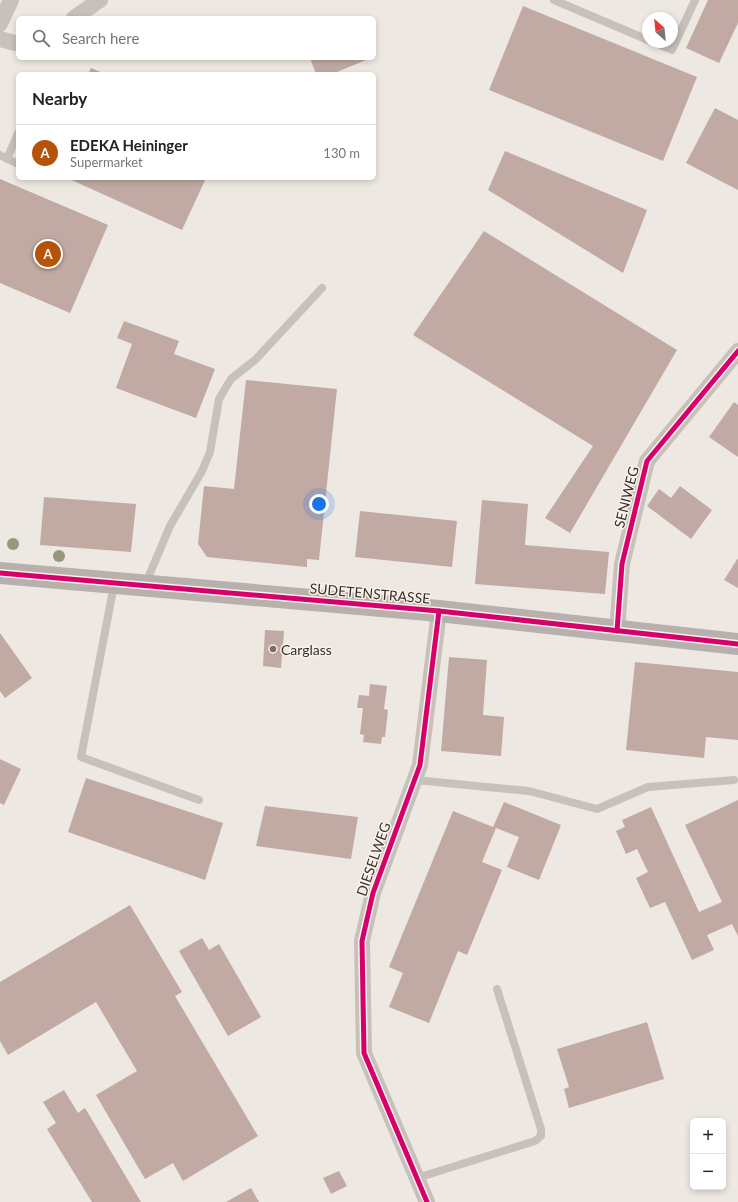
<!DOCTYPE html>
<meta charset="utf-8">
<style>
:root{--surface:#fff;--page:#f6f6f6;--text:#222;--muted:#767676;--line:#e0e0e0;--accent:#b45309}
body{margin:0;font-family:Lato,sans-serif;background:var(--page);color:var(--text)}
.controls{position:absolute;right:12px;bottom:12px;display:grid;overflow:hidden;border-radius:6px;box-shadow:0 2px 6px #0003}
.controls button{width:36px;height:36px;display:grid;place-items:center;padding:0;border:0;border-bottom:1px solid var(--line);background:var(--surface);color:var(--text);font:20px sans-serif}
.compass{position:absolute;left:642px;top:12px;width:36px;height:36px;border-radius:50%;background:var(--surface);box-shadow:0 2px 6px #0003;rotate:333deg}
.you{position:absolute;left:319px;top:504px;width:14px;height:14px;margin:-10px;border:3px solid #fff;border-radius:50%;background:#1a73e8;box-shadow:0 0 0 6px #1a73e833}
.badge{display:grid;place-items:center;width:26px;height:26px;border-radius:50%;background:var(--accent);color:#fff;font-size:13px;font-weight:700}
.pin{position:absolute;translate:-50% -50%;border:2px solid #fff;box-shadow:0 1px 4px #0006}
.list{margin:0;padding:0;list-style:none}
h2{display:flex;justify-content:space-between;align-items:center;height:52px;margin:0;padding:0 16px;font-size:17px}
h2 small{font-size:13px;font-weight:400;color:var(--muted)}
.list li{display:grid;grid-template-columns:26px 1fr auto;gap:12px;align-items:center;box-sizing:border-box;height:56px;padding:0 16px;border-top:1px solid var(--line)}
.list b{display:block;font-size:15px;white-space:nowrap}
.list p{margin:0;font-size:13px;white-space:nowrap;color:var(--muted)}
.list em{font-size:13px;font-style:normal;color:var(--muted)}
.icon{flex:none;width:22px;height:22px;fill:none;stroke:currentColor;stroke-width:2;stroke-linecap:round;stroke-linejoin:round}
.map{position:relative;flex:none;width:738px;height:1202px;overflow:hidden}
.search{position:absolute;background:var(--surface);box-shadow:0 2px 6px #0003;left:16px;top:16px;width:360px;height:44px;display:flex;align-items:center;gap:10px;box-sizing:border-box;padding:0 14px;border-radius:6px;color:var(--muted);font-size:15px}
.panel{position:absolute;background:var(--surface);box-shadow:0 2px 6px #0003;left:16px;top:72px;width:360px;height:108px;border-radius:6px}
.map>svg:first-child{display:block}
</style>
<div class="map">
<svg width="738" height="1202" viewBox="0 0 738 1202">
<rect width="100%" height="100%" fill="#eee8e2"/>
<g fill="#c1aaa4">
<path d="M708,0h30v23l-19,40 -33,-15z"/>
<path d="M523,6l174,71 -34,84 -174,-71z"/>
<path d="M310,58h61l-39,16h-16z"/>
<path d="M91,68l14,6h-17z"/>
<path d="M715,108l23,12v70l-52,-27z"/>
<path d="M505,151l142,59 -24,63 -135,-83z"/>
<path d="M67,178h139l-24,52z"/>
<path d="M0,179l108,46 -38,88 -70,-30z"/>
<path d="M484,231l193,119 -107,183 -25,-15 48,-72 -180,-111z"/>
<path d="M124,321l55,20 -5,13 41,15 -19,49 -80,-30 16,-44 -15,-6z"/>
<path d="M246,380l91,9 -18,171 -12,-1v8l-100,-10 -9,-13 6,-58 30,3z"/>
<path d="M734,402l4,3v52l-29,-20z"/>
<path d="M680,486l32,24 -21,29 -44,-33 12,-17 12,9z"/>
<path d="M44,497l92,7 -5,48 -91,-7z"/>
<path d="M482,500l46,4 -3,41 84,7 -4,42 -130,-10z"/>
<path d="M360,511l97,10 -5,46 -97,-10z"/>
<path d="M738,558v30l-14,-8z"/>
<path d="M265,630l19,1 -3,37 -18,-2z"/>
<path d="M0,633l32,45 -27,20 -5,-7z"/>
<path d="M449,657l38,3 -4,55 21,2 -3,39 -60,-5z"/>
<path d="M635,662l103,10v68l-32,-3 -2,21 -78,-8z"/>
<path d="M370,684l17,2 -3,23 4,1 -3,27h-3l-1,7 -18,-2 1,-7 -4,-1 3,-26h-6l2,-13 10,1z"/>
<path d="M0,759l21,10 -17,36 -4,-2z"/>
<path d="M86,778l137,45 -18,57 -137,-48z"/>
<path d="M738,800v136l-6,-12 -25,11 7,15 -22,10 -27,-58 -15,6 -14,-30 12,-6 -11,-23 -11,5 -10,-23 9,-4 -3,-7 29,-13 48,105 23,-10 -37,-77z"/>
<path d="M504,802l57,23 -22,55 -32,-13 12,-30 -23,-9 -14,34 20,8 -35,85 -9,-4 -29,72 -40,-16 14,-34 -14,-6 64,-156 40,16z"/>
<path d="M265,806l93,11 -7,42 -95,-13z"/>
<path d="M130,905l52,87 -7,4 83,140 -75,45 -10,-18 -28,16 -49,-84 41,-24 -41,-69 -88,53 -8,-14v-59z"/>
<path d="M202,938l7,12 10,-6 42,73 -33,19 -49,-85z"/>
<path d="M647,1022l17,57 -95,29 -5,-19 5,-2 -12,-38z"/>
<path d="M64,1090l14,23 7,-5 56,94h-49l-45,-73 9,-6 -13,-21z"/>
<path d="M339,1171l8,15 -16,8 -8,-16z"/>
<path d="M251,1188l8,14h-33z"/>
</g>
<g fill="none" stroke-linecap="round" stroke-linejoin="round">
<g stroke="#c7c0bb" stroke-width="8">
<path d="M554,0l94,40"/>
<path d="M654,42l18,8 23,-50"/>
<path d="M0,155l18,9"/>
<path d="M7,159l11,-26"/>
<path d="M114,585l-33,172 118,43"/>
<path d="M145,585l25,-59 32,-55 8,-19 9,-53 12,-20 24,-19 67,-72"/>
<path d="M415,780l114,11 68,18 51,-22 86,-7"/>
<path d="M417,1178l118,-37 6,-5v-7l-44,-140"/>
</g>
<g stroke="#c7c0bb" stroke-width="16">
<path d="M74,18l26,-18"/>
<path d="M0,24l11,-24"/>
<path d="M0,39l15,4h3"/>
<path d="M617,631l5,-67 25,-103 91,-110"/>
<path d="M427,1202l-63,-149 -2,-112 11,-48 47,-128 19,-154"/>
</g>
<path stroke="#b8b0ac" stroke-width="22" d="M0,573l439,38 299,33"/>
<defs>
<g id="cycleway">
<path d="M0,573l439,38 299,33"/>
<path d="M617,631l5,-67 25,-103 91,-110"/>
<path d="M427,1202l-63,-149 -2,-112 11,-48 47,-128 19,-154"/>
</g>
</defs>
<use href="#cycleway" stroke="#faf1eb" stroke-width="8"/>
<use href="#cycleway" stroke="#d6006c" stroke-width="5"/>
</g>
<g fill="#94987f">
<circle cx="13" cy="544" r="6"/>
<circle cx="59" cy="556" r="6"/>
</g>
<circle fill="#786e6a" stroke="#faf1eb" stroke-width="1.5" cx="273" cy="649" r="4"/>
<g text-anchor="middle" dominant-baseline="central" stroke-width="3" stroke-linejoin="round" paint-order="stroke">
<g font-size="14" fill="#382d2a" stroke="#faf1eb">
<text transform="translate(626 497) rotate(-76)">SENIWEG</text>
<text transform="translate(370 593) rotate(5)">SUDETENSTRASSE</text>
<text transform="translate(373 859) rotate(-71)">DIESELWEG</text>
</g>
<g font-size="14" fill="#382d2a" stroke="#faf1eb" text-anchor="start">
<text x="281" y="649">Carglass</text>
</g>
</g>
</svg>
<div class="controls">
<button>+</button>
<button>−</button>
</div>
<svg class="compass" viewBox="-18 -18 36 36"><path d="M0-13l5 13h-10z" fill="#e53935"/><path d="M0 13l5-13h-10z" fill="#767676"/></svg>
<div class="you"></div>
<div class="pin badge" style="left:48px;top:254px">A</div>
<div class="search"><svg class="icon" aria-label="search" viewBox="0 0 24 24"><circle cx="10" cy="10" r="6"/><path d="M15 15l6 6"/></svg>Search here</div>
<section class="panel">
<h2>Nearby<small></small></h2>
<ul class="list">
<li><span class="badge">A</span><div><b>EDEKA Heininger</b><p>Supermarket</p></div><em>130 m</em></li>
</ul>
</section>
</div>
